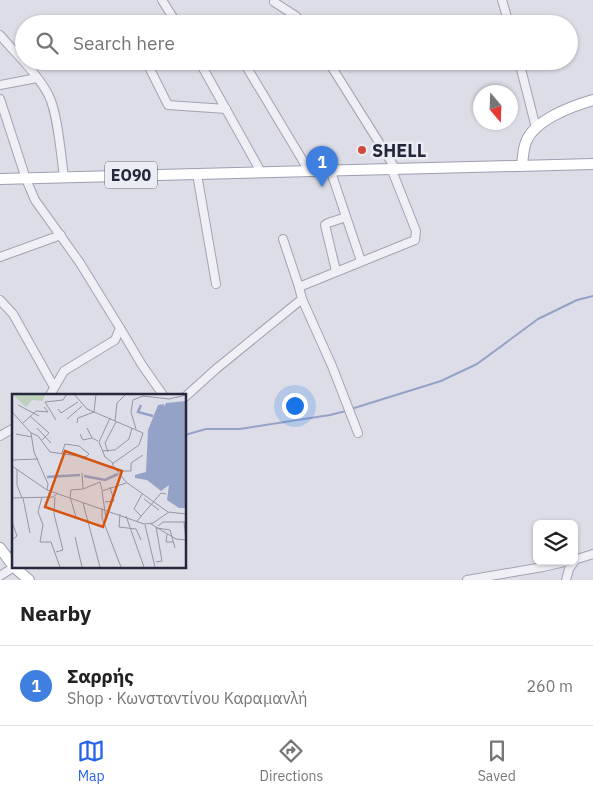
<!DOCTYPE html>
<meta charset="utf-8">
<style>
:root{--surface:#fff;--page:#f2f2f2;--text:#222;--muted:#767676;--line:#e0e0e0;--accent:#2563eb}
body{margin:0;font-family:"IBM Plex Sans",sans-serif;background:var(--page);color:var(--text)}
.controls{position:absolute;right:15px;bottom:15px;display:grid;overflow:hidden;border-radius:8px;box-shadow:0 1px 4px #0004}
.controls button{width:45px;height:45px;display:grid;place-items:center;padding:0;border:0;border-bottom:1px solid var(--line);background:var(--surface);color:var(--text);font:25px sans-serif}
.compass{position:absolute;left:473px;top:85px;width:45px;height:45px;border-radius:50%;background:var(--surface);box-shadow:0 1px 4px #0004;rotate:161deg}
.you{position:absolute;left:294px;top:405px;width:18px;height:18px;margin:-12px;border:4px solid #fff;border-radius:50%;background:#1a73e8;box-shadow:0 0 0 8px #1a73e833}
.badge{display:grid;place-items:center;width:32px;height:32px;border-radius:50%;background:var(--accent);color:#fff;font-size:16px;font-weight:700}
.pin{position:absolute;translate:-50% -41px;filter:drop-shadow(0 1px 2px #0008)}
.pin::after{content:'';position:absolute;top:26px;width:18px;height:15px;background:inherit;clip-path:polygon(0 0,100% 0,50% 100%)}
.list{margin:0;padding:0;list-style:none}
h2{display:flex;justify-content:space-between;align-items:center;height:65px;margin:0;padding:0 20px;font-size:21px}
h2 small{font-size:16px;font-weight:400;color:var(--muted)}
.list li{display:grid;grid-template-columns:32px 1fr auto;gap:15px;align-items:center;box-sizing:border-box;height:80px;padding:0 20px;border-top:1px solid var(--line)}
.list b{display:block;font-size:19px;white-space:nowrap}
.list p{margin:0;font-size:16px;white-space:nowrap;color:var(--muted)}
.list em{font-size:16px;font-style:normal;color:var(--muted)}
.icon{flex:none;width:28px;height:28px;fill:none;stroke:currentColor;stroke-width:2;stroke-linecap:round;stroke-linejoin:round}
.map{position:relative;flex:none;width:593px;height:580px;overflow:hidden}
.search{position:absolute;background:var(--surface);box-shadow:0 1px 4px #0004;left:15px;right:15px;top:15px;height:55px;display:flex;align-items:center;gap:12px;box-sizing:border-box;padding:0 18px;border-radius:28px;color:var(--muted);font-size:19px}
.sheet{height:145px;background:var(--surface)}
nav{display:flex;justify-content:space-around;align-items:center;box-sizing:border-box;height:70px;border-top:1px solid var(--line);background:var(--surface);font-size:14px;color:var(--muted)}
nav a{display:grid;justify-items:center;gap:2px}
nav .on{color:var(--accent)}
.map>svg:first-child{display:block}
</style>
<div class="map">
<svg width="593" height="580" viewBox="0 0 593 580">
<rect width="100%" height="100%" fill="#dcdde7"/>
<g fill="none" stroke-linecap="round" stroke-linejoin="round">
<g stroke="#95a2c8" stroke-width="2">
<path d="M351,409l90,-28 36,-17 61,-45 39,-19 16,-4"/>
<path d="M185,435l21,-6h34l90,-14 16,-4"/>
<path d="M8,554l6,-5"/>
</g>
<defs>
<g id="minor">
<path d="M162,0l15,24"/>
<path d="M502,0l7,24"/>
<path d="M274,2l22,14 6,8"/>
<path d="M0,35c16,19 38,39 49,61 9,19 12,60 15,81"/>
<path d="M146,61l22,44 58,4"/>
<path d="M199,61l62,111"/>
<path d="M243,61l66,110"/>
<path d="M328,61l67,107"/>
<path d="M519,61l17,67"/>
<path d="M0,85l37,-7"/>
<path d="M0,99l26,80 9,21 45,63 40,65 -5,12 -51,31 -14,24"/>
<path d="M330,169l31,92"/>
<path d="M197,174l19,110"/>
<path d="M283,239l16,48"/>
<path d="M0,257l61,-22"/>
<path d="M336,271l-11,-46 3,-2 18,-6"/>
<path d="M302,299l30,67 26,67"/>
<path d="M0,300l13,14 41,73"/>
<path d="M120,328l22,37 21,30"/>
<path d="M185,397l31,-28 86,-70 -3,-12 116,-47 1,-9 -25,-63"/>
<path d="M0,436l14,-8"/>
<path d="M574,560l19,-6"/>
<path d="M0,576l14,-9"/>
<path d="M467,580l76,-13 26,-6"/>
<path d="M566,580l3,-11 7,-10"/>
</g>
<g id="major">
<path d="M522,165c1,-7 1,-16 4,-23 8,-22 46,-36 67,-42"/>
<path d="M0,179l593,-15"/>
<path d="M0,548l14,19 15,13"/>
</g>
</defs>
<use href="#minor" stroke="#a1a3b1" stroke-width="10"/>
<use href="#major" stroke="#9b9fb2" stroke-width="12"/>
<use href="#minor" stroke="#efeff5" stroke-width="8"/>
<use href="#major" stroke="#fff" stroke-width="10"/>
</g>
<circle fill="#d0493c" stroke="#ebedf4" stroke-width="2" cx="362" cy="150" r="5"/>
<g text-anchor="middle" dominant-baseline="central" stroke-width="5" stroke-linejoin="round" paint-order="stroke">
<rect fill="#ebedf4" stroke="#606374" stroke-width="1" x="105" y="161.5" width="52" height="27" rx="4"/>
<g font-size="16" font-weight="bold" fill="#25283d">
<text x="131" y="175">ΕΟ90</text>
</g>
<g font-size="18" font-weight="bold" fill="#25283d" stroke="#ebedf4" text-anchor="start">
<text x="372" y="150">SHELL</text>
</g>
</g>
<g transform="translate(12 394)">
<rect width="174" height="174" fill="#dcdde7"/>
<path d="M0,0h33l-2,7 -11,-1 -6,7z" fill="#bdd1bd"/>
<path d="M174,7v107h-7l-12,-8 2,-15 -8,6 -14,-11 -12,-2v-3l11,-3 2,-42 10,-25 6,-1v3l2,-4z" fill="#95a2c8"/>
<path fill="none" stroke="#95a2c8" stroke-width="2.5" d="M129,11l-3,7 15,4M72,82l21,4 13,-6M35,83l33,-2"/>
<path fill="none" stroke="#9395a3" stroke-width="1" d="M62,0l13,15 56,24 -4,12 -27,19 14,18 42,30M6,11l21,11M46,15l3,4 17,-11M0,18l19,21 3,19 14,32 -1,6M18,22l19,17 -7,7M98,24l-11,24 6,15 8,6M55,25l15,-13M44,26l-11,-18 18,-2 4,-6M103,27l2,-18 9,-9M11,29l13,-12 12,1 -4,-5M65,29l1,-5 16,-6 2,-18M25,34l14,15M75,34l5,10 6,3M124,35l-5,-17 2,-12 10,-4 26,3 17,-4M19,39l7,3 12,16 36,5 3,-3 -10,-8 -14,-2 -3,9M4,40l16,3M68,40l3,6 9,-2M90,57l13,-1 14,-11 3,-11M96,58l-3,-9 11,-21M0,66l26,-1M0,72l35,24 97,34 9,-1 16,-11 17,2M5,75v16l5,13M108,77h11v-8l12,-8M70,79l1,15M30,103l-4,15 5,13 -3,17h11l9,25M43,103l-1,17 9,36 -7,2M58,103l1,-7 12,-1 17,-7 2,8M58,103l6,20M0,104l41,-1 5,-4M11,104l7,35M132,105l15,11M93,108l9,-1 -4,-14M71,109l17,64M90,114v10l19,49M108,120l-1,13 17,2 5,11M114,122l18,51M129,122l-7,-7 8,-15M94,125l-4,-28 24,-8M125,127l24,-28 5,1M0,128l5,14 -5,4M172,128l2,18M139,130l25,15 10,1M133,131l10,42M146,132l5,-4h23M145,134l13,2 5,18M155,140l-1,8h7M63,143l7,30M144,168l6,-1 -6,-34"/>
<path fill="#d45411" fill-opacity="0.15" stroke="#d45411" stroke-width="2.5" d="M53,57l57,20 -19,56 -58,-20z"/>
<rect width="174" height="174" fill="none" stroke="#25283d" stroke-width="2.5"/>
</g>
</svg>
<div class="controls">
<button><svg class="icon" aria-label="layers" viewBox="0 0 24 24"><path d="M12 4l9 5-9 5-9-5zM3 14l9 5 9-5"/></svg></button>
</div>
<svg class="compass" viewBox="-18 -18 36 36"><path d="M0-13l5 13h-10z" fill="#e53935"/><path d="M0 13l5-13h-10z" fill="#767676"/></svg>
<div class="you"></div>
<div class="pin badge" style="left:322px;top:187px;background:#3f7fe0">1</div>
<div class="search"><svg class="icon" aria-label="search" viewBox="0 0 24 24"><circle cx="10" cy="10" r="6"/><path d="M15 15l6 6"/></svg>Search here</div>
</div>
<section class="sheet">
<h2>Nearby<small></small></h2>
<ul class="list">
<li><span class="badge" style="background:#3f7fe0">1</span><div><b>Σαρρής</b><p>Shop · Κωνσταντίνου Καραμανλή</p></div><em>260 m</em></li>
</ul>
</section>
<nav>
<a class="on"><svg class="icon" aria-label="map" viewBox="0 0 24 24"><path d="M3 6l6-2 6 2 6-2v14l-6 2-6-2-6 2zM9 4v14M15 6v14"/></svg>Map</a>
<a><svg class="icon" aria-label="directions" viewBox="0 0 24 24"><path d="M12 3l9 9-9 9-9-9zM9 14v-3h6M13 9l2 2-2 2"/></svg>Directions</a>
<a><svg class="icon" aria-label="saved" viewBox="0 0 24 24"><path d="M7 4h10v16l-5-4-5 4z"/></svg>Saved</a>
</nav>
